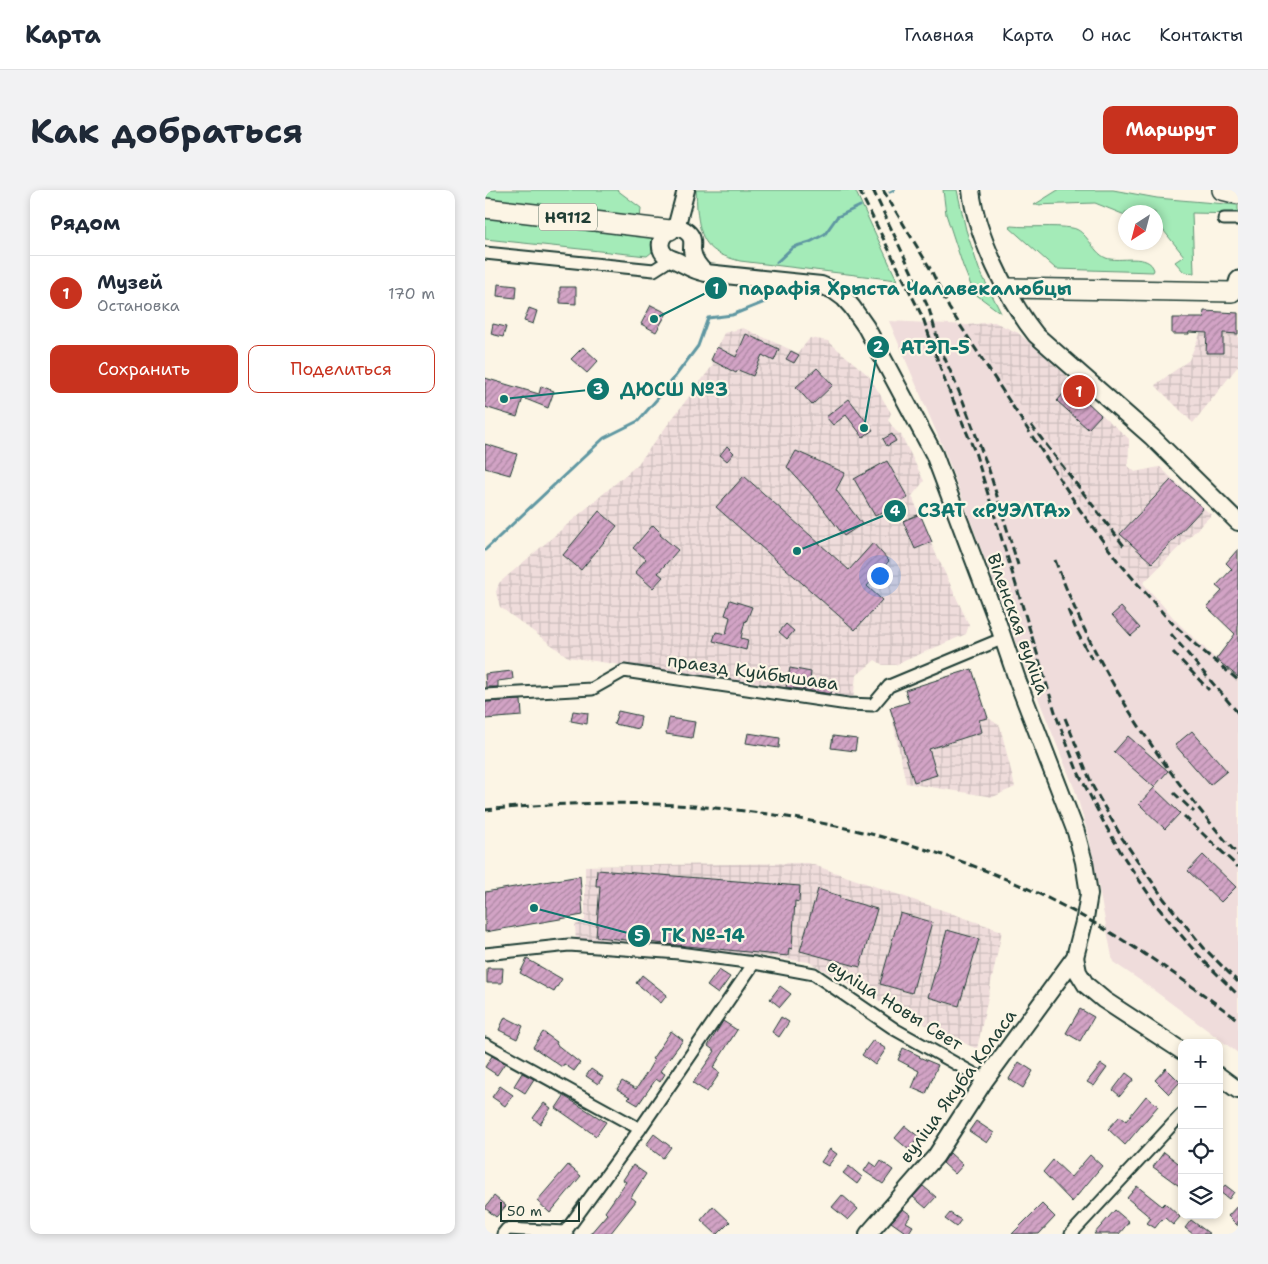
<!DOCTYPE html>
<html lang="ru">
<meta charset="utf-8">
<style>
:root{--surface:#fff;--page:#f2f2f3;--text:#1f2937;--muted:#747a83;--line:#e0e1e3;--accent:#c8321e}
body{margin:0;font-family:"Shantell Sans",sans-serif;background:var(--page);color:var(--text)}
.controls{position:absolute;right:15px;bottom:15px;display:grid;overflow:hidden;border-radius:10px;box-shadow:0 2px 8px #0003}
.controls button{width:45px;height:45px;display:grid;place-items:center;padding:0;border:0;border-bottom:1px solid var(--line);background:var(--surface);color:var(--text);font:25px sans-serif}
.compass{position:absolute;left:633px;top:15px;width:45px;height:45px;border-radius:50%;background:var(--surface);box-shadow:0 2px 8px #0003;rotate:216deg}
.scale{position:absolute;left:15px;bottom:12px;width:80px;box-sizing:border-box;padding-left:5px;border:2px solid #1f3d34;border-top:0;font-size:14px;line-height:18px;white-space:nowrap;color:#1f3d34;-webkit-text-stroke:4px #fcf5e5;paint-order:stroke}
.you{position:absolute;left:394px;top:385px;width:18px;height:18px;margin:-12px;border:4px solid #fff;border-radius:50%;background:#1a73e8;box-shadow:0 0 0 8px #1a73e833}
.badge{display:grid;place-items:center;width:32px;height:32px;border-radius:50%;background:var(--accent);color:#fff;font-size:16px;font-weight:700}
.pin{position:absolute;translate:-50% -50%;border:2px solid #fff;box-shadow:0 1px 5px #0006}
.list{margin:0;padding:0;list-style:none}
h2{display:flex;justify-content:space-between;align-items:center;height:65px;margin:0;padding:0 20px;font-size:21px}
h2 small{font-size:16px;font-weight:400;color:var(--muted)}
.list li{display:grid;grid-template-columns:32px 1fr auto;gap:15px;align-items:center;box-sizing:border-box;height:75px;padding:0 20px;border-top:1px solid var(--line)}
.list b{display:block;font-size:19px;white-space:nowrap}
.list p{margin:0;font-size:16px;white-space:nowrap;color:var(--muted)}
.list em{font-size:16px;font-style:normal;color:var(--muted)}
.actions{display:flex;gap:10px;padding:15px 20px}
.actions a{flex:1;padding:11px 0;border:1px solid var(--accent);border-radius:10px;text-align:center;font-size:18px;color:var(--accent)}
.actions .main{background:var(--accent);color:#fff}
.icon{flex:none;width:28px;height:28px;fill:none;stroke:currentColor;stroke-width:2;stroke-linecap:round;stroke-linejoin:round}
.map{position:relative;flex:none;width:753px;height:1044px;overflow:hidden;border-radius:10px}
header{display:flex;align-items:center;gap:30px;box-sizing:border-box;height:70px;padding:0 25px;background:var(--surface);border-bottom:1px solid var(--line)}
header strong{font-size:24px}
nav{display:flex;gap:28px;margin-inline-start:auto;font-size:18px}
.intro{display:flex;align-items:center;justify-content:space-between;box-sizing:border-box;height:120px;padding:0 30px}
h1{margin:0;font-size:35px}
.button{padding:12px 22px;border-radius:10px;background:var(--accent);color:#fff;font-size:18px;font-weight:700}
main{display:flex;gap:30px;padding:0 30px}
aside{flex:1;background:var(--surface);border-radius:10px;box-shadow:0 2px 8px #0003}
.map>svg:first-child{display:block}
</style>
<header>
<strong>Карта</strong>
<nav><a>Главная</a><a>Карта</a><a>О нас</a><a>Контакты</a></nav>
</header>
<div class="intro"><h1>Как добраться</h1><a class="button">Маршрут</a></div>
<main>
<aside>
<h2>Рядом<small></small></h2>
<ul class="list">
<li><span class="badge">1</span><div><b>Музей</b><p>Остановка</p></div><em>170 m</em></li>
</ul>
<div class="actions"><a class="main">Сохранить</a><a>Поделиться</a></div>
</aside>
<div class="map">
<svg width="753" height="1044" viewBox="0 0 753 1044">
<defs>
<pattern id="industrial-grid" width="8" height="8" patternUnits="userSpaceOnUse" patternTransform="scale(1.25)"><rect width="8" height="8" fill="#efdcdb"/><path d="M0 4h8M4 0v8" fill="none" stroke="#ccbebd"/></pattern>
<pattern id="building-hatch" width="6" height="6" patternUnits="userSpaceOnUse" patternTransform="scale(1.25)"><rect width="6" height="6" fill="#d2a3c5"/><path d="M-1 1l2-2M0 6l6-6M5 7l2-2" fill="none" stroke="#aa86a1"/></pattern>
</defs>
<rect width="100%" height="100%" fill="#fcf5e5"/>
<filter id="ink" filterUnits="userSpaceOnUse"><feTurbulence type="fractalNoise" baseFrequency=".02" numOctaves="2"/><feDisplacementMap in="SourceGraphic" scale="10" xChannelSelector="R" yChannelSelector="G"/><feConvolveMatrix kernelMatrix="1 2 1 2 8 2 1 2 1" color-interpolation-filters="sRGB"/></filter>
<g filter="url(#ink)">
<path fill="#efdcdb" d="M404,131l80,4 25,-3 24,11 48,42 4,11 25,24 34,29 -1,27 7,6 25,-5 51,48 -68,68 35,40 38,36 22,18v376l-94,-70 -31,-21 -24,-125 -14,-47 -65,-162 -63,-171z"/>
<g fill="url(#industrial-grid)">
<path d="M719,121l34,2v53l-45,57 -38,-38 34,-25 14,-33z"/>
<path d="M509,132l24,11 48,42 4,11 59,53 -1,27 7,6 25,-5 11,13 40,35 -68,68 -91,-119 10,-7 -66,-82 -27,-50z"/>
<path d="M258,138l55,25 12,-15 18,3 41,35 22,37 -3,7 7,10 6,5 23,46 -12,15 19,47 38,82 -3,9 -71,31h-12l-8,-5 -19,16 -3,24 -285,-43 -68,-50 -4,-15 3,-9 138,-118 76,-100 -2,-5 13,-27z"/>
<path d="M487,479l15,48 13,9 15,61 -22,10 -87,-14 -16,-75 19,-6 -4,-12z"/>
<path d="M323,673l194,68 -25,118 -74,-35 -94,-52 -46,-6 -187,-13 -1,-18 10,-5v-54z"/>
</g>
<g fill="#a4ebb8" stroke="#629476">
<path d="M0,0h132l24,18 -1,12 -155,-18z"/>
<path d="M211,0h159l42,90 -157,-19c-32,-8 -40,-20 -43,-52 0,-6 -1,-13 -1,-19z"/>
<path d="M458,0h14l9,40 13,39 22,44 -27,-20 -11,-27 -17,-52z"/>
<path d="M573,0h55l44,8 81,7v9l-46,-1 2,60 -10,-1 -9,-10 9,-6 -28,-35 -1,-9h-30v3l-30,-12 -61,2z"/>
<path d="M0,23l166,20 2,7 -1,12 -5,4 -162,-17z"/>
<path d="M526,36c20,2 41,-1 61,2 15,2 20,24 34,30 13,5 43,-6 48,12l-1,2 -97,-3 -47,-42z"/>
</g>
<g fill="none" stroke-linecap="round" stroke-linejoin="round">
<g stroke="#5f97a2" stroke-width="3">
<path d="M405,2l4,-2"/>
<path d="M292,72l16,-15 17,-5 15,-8 12,-17 23,-11"/>
<path d="M0,360l119,-112 34,-17 27,-31 33,-44 10,-28 24,-3 35,-14 7,-11"/>
</g>
</g>
<g fill="url(#building-hatch)" stroke="#1f3d34">
<path d="M13,94l19,2 -1,12 -19,-2z"/>
<path d="M75,97h16v17l-16,-1z"/>
<path d="M166,115l16,8 -11,19 -15,-8z"/>
<path d="M44,118l8,3 -4,13 -9,-3z"/>
<path d="M719,121l34,2v21l-15,-1v20h-17l1,-20 -18,-1v2h-17v-16h31z"/>
<path d="M8,134l13,3 -3,10 -12,-3z"/>
<path d="M261,144l33,15 -5,12 -12,-6 -9,21 -15,-6 -2,3 -25,-13 6,-13 19,10z"/>
<path d="M98,157l15,14 -11,12 -16,-14z"/>
<path d="M306,161l8,4 -5,8 -8,-4z"/>
<path d="M332,178l16,17 -21,20 -16,-18z"/>
<path d="M0,188l54,16 2,-8 13,5 -6,17 -25,-10 -6,19 -32,-10z"/>
<path d="M585,196l31,29 -13,14 -31,-28z"/>
<path d="M364,209l24,31 -10,7 -17,-22 -13,10 -7,-8z"/>
<path d="M407,244l4,7 -9,5 -4,-7z"/>
<path d="M0,254l32,10 -7,21 -25,-7z"/>
<path d="M242,256l7,7 -7,8 -7,-6z"/>
<path d="M311,261l49,22 -9,17 26,34 -18,12 -29,-38 -28,-31z"/>
<path d="M402,271l21,37 -33,18 -21,-37z"/>
<path d="M259,286l105,94 24,-27 16,18 -22,25 15,14 -27,30 -139,-123z"/>
<path d="M686,290l32,28 -51,55 -32,-29z"/>
<path d="M114,321l18,15 -36,44 -18,-15z"/>
<path d="M435,324l12,28 -17,7 -12,-28z"/>
<path d="M168,335l8,8 -1,2 18,15 -20,23 5,4 -10,11 -18,-16 11,-13 -13,-11z"/>
<path d="M753,359v128l-22,-18 19,-25 -28,-27 15,-16 -6,-5 16,-17 -6,-6z"/>
<path d="M245,410l22,7 -6,15 -1,-1 -4,17 7,2 -2,10 -33,-9 3,-9 10,2 4,-17 -5,-2z"/>
<path d="M636,417l19,21 -9,8 -19,-21z"/>
<path d="M301,434l8,7 -7,8 -8,-7z"/>
<path d="M305,478l21,4 -1,9 23,4 -2,9 -45,-7z"/>
<path d="M487,479l16,49 -9,2 3,12 -53,17 8,26 -23,7 -24,-74 19,-6 -4,-12z"/>
<path d="M27,481l1,8 -15,2v6h-12l-1,-13z"/>
<path d="M36,510l1,16 -37,3v-17z"/>
<path d="M88,521l15,2 -1,11 -16,-3z"/>
<path d="M133,521l23,5 -2,13 -25,-5z"/>
<path d="M184,528l26,4 -3,16 -26,-4z"/>
<path d="M707,541l35,40 -17,14 -35,-40z"/>
<path d="M263,543l32,5 -1,10 -33,-5z"/>
<path d="M348,546l24,3 -2,12 -24,-3z"/>
<path d="M643,546l40,35 -14,16 -40,-35z"/>
<path d="M669,598l26,25 -15,16 -26,-25z"/>
<path d="M718,665l33,32 -15,15 -33,-31z"/>
<path d="M112,680l203,16 -1,16 -4,-1 -3,48 -3,-1 -1,8 -192,-19 4,-51h-4z"/>
<path d="M95,686l3,39 -98,17v-40z"/>
<path d="M333,699l22,7 -1,2 38,11 -17,58 -60,-16z"/>
<path d="M415,723l32,9 -20,71 -32,-9z"/>
<path d="M462,740l32,9 -20,67 -31,-9z"/>
<path d="M42,769l35,20 -8,13 -34,-19z"/>
<path d="M2,778h16l-1,15h-15z"/>
<path d="M234,780l11,7 -12,17 -11,-8z"/>
<path d="M157,785l25,20 -6,8 -25,-20z"/>
<path d="M295,796l11,8 -11,13 -10,-8z"/>
<path d="M595,819l14,8 -14,24 -14,-8z"/>
<path d="M20,827l18,9 -6,13 -18,-9z"/>
<path d="M296,827l8,5 -10,15 -7,-5z"/>
<path d="M238,831l14,9 -24,38 7,5 -13,19 -14,-9 22,-32 -7,-5z"/>
<path d="M186,841l12,9 -23,31 5,3 -5,8 -4,-3 -18,26 -10,-6 2,-2 -13,-8 5,-8 14,8 10,-15 8,-14 -2,-1z"/>
<path d="M58,842l14,10 -1,2 24,19 -6,8 -10,-7 -2,3 -29,-20z"/>
<path d="M388,850l13,9 -11,16 -13,-10z"/>
<path d="M418,858l17,8 -1,1 19,8 -12,29 -14,-6 7,-17 -21,-11z"/>
<path d="M7,866l13,7 -8,12 -12,-8z"/>
<path d="M534,872l14,9 -10,17 -14,-9z"/>
<path d="M616,874l6,4 -13,18 -7,-4z"/>
<path d="M681,878l14,14 -11,12 -14,-14z"/>
<path d="M106,879l12,8 -5,7 -12,-8z"/>
<path d="M37,883l12,6 -9,14 -11,-7z"/>
<path d="M641,883l8,6 -14,17 -7,-6z"/>
<path d="M15,896l13,9 -8,11 -13,-9z"/>
<path d="M79,906l42,26 -10,14 -40,-28z"/>
<path d="M661,906l12,10 -33,39 -17,-16 12,-13 6,5z"/>
<path d="M59,913l7,5 -11,16 -7,-6z"/>
<path d="M491,931l18,12 -7,10 -18,-12z"/>
<path d="M420,936l14,11 -10,13 -14,-12z"/>
<path d="M169,944l17,13 -8,11 -17,-13z"/>
<path d="M345,959l7,5 -9,12 -7,-4z"/>
<path d="M679,962l18,14v22l-29,-21z"/>
<path d="M465,963l13,12 -8,9 -12,-11z"/>
<path d="M605,965l12,11 -30,36 -29,-30 10,-12 18,17z"/>
<path d="M396,971l12,9 -10,14 -19,-13 6,-9 7,5z"/>
<path d="M83,975l13,11 -31,37 -13,-12z"/>
<path d="M148,975l13,9 -15,23 5,4 -26,33h-20l17,-20 -2,-2 21,-30 -3,-2z"/>
<path d="M364,976l13,11 -5,7 -14,-11z"/>
<path d="M740,995l9,7 -5,7 -9,-7z"/>
<path d="M438,996l13,11 -10,11 -13,-11z"/>
<path d="M652,996l25,20 3,-3 15,14 -7,8 -8,-7 -2,2 -1,-1 -7,9 -8,-5 4,-5 -24,-20z"/>
<path d="M357,1005l16,14 -10,11 -16,-13z"/>
<path d="M9,1006l12,10 -10,11 -11,-9z"/>
<path d="M557,1014l13,13 -16,17h-27z"/>
<path d="M753,1015v21l-10,-10z"/>
<path d="M228,1016l17,16 -12,12h-2l-15,-14z"/>
<path d="M418,1019l8,6 -5,7 7,4 -5,8 -17,-12z"/>
<path d="M630,1020l14,12 -10,12h-25z"/>
<path d="M465,1023l11,7 -5,7 -11,-8z"/>
<path d="M706,1030l19,14h-17l-8,-6z"/>
</g>
<g fill="none" stroke-linecap="round" stroke-linejoin="round">
<defs>
<g id="street">
<path d="M739,29h14"/>
<path d="M0,63l169,17 11,-7 3,-5"/>
<path d="M751,103l-4,-1 4,-13 2,-2"/>
<path d="M0,505l107,-6 32,-18 224,33 25,1 16,-19 115,-48"/>
<path d="M0,764l84,-9 110,8 75,10 60,11 82,56 89,50"/>
<path d="M0,854l155,85"/>
<path d="M80,1042l75,-103 114,-166"/>
<path d="M18,1044l4,-5 58,3 2,2"/>
<path d="M586,1044l111,-120"/>
</g>
<g id="secondary">
<path d="M486,0c5,45 37,110 65,145l116,102 86,85"/>
<path d="M191,38l10,-38"/>
<path d="M221,83c-7,-5 -13,-14 -14,-23 0,-7 2,-12 -5,-18 -16,-14 -36,11 -21,24 4,3 7,3 11,5 10,5 17,10 29,12l115,12 12,5 11,8 8,9 14,20 68,127 62,164 22,64 58,150 8,30 5,32 -4,24 -10,39 -90,123 -49,76 -68,78"/>
<path d="M590,767l3,15 8,13 18,15 78,51"/>
<path d="M734,886l19,14"/>
</g>
<g id="primary">
<path d="M737,0l16,4"/>
<path d="M0,18l185,22"/>
<path d="M521,98l226,4"/>
</g>
</defs>
<use href="#street" stroke="#1f3d34" stroke-width="15"/>
<use href="#secondary" stroke="#1f3d34" stroke-width="20"/>
<use href="#primary" stroke="#1f3d34" stroke-width="22"/>
<use href="#street" stroke="#fcf5e5" stroke-width="11"/>
<use href="#secondary" stroke="#fcf5e5" stroke-width="16"/>
<use href="#primary" stroke="#fcf5e5" stroke-width="19"/>
<g stroke="#1f3d34" stroke-width="3" stroke-dasharray="8 4" stroke-linecap="butt">
<path d="M374,0l64,128 22,63 30,71 82,266 20,52 26,51 20,35 33,49 41,49 41,41"/>
<path d="M388,0l56,119 11,38 23,54 26,69 29,95"/>
<path d="M398,0l48,80 18,38 131,202 37,50 52,60 28,26 41,34"/>
<path d="M546,235l93,121"/>
<path d="M570,370c7,18 14,36 22,53 39,88 97,170 161,242"/>
<path d="M583,420l9,22 15,27"/>
<path d="M686,444l67,79"/>
<path d="M688,462l36,38"/>
<path d="M580,528l28,69 29,51 42,61 40,49 34,34"/>
<path d="M689,603l20,19"/>
<path d="M0,620c181,-19 370,1 537,76 78,35 148,83 216,134"/>
<path d="M699,626l54,51"/>
</g>
</g>
</g>
<g text-anchor="middle" dominant-baseline="central" stroke-width="4.5" stroke-linejoin="round" paint-order="stroke">
<rect fill="#fcf5e5" stroke="#617469" stroke-width="1" x="54" y="13.5" width="58" height="27" rx="4"/>
<g font-size="16" font-weight="bold" fill="#1f3d34">
<text x="83" y="27">Н9112</text>
</g>
<g font-size="18" fill="#1f3d34" stroke="#fcf5e5">
<text transform="translate(533 434) rotate(70)">Віленская вуліца</text>
<text transform="translate(268 482) rotate(8)">праезд Куйбышава</text>
<text transform="translate(410 815) rotate(32)">вуліца Новы Свет</text>
<text transform="translate(473 896) rotate(-54)">вуліца Якуба Коласа</text>
</g>
</g>
<path fill="none" stroke="#0f766e" stroke-width="2" d="M169 129L231 98M379 238L393 157M19 209L113 199M312 361L410 321M49 718L154 746"/>
<g fill="#0f766e" stroke="#fcf5e5" stroke-width="2">
<circle cx="169" cy="129" r="5"/>
<circle cx="379" cy="238" r="5"/>
<circle cx="19" cy="209" r="5"/>
<circle cx="312" cy="361" r="5"/>
<circle cx="49" cy="718" r="5"/>
<circle cx="231" cy="98" r="12"/>
<circle cx="393" cy="157" r="12"/>
<circle cx="113" cy="199" r="12"/>
<circle cx="410" cy="321" r="12"/>
<circle cx="154" cy="746" r="12"/>
</g>
<g font-size="15" text-anchor="middle" font-weight="bold" fill="#fff">
<text x="231" y="104">1</text>
<text x="393" y="162">2</text>
<text x="113" y="204">3</text>
<text x="410" y="326">4</text>
<text x="154" y="751">5</text>
</g>
<g font-size="19" text-anchor="middle" font-weight="bold" fill="#0f766e" stroke="#fcf5e5" stroke-width="4.5" stroke-linejoin="round" paint-order="stroke">
<text x="420" y="105">парафія Хрыста Чалавекалюбцы</text>
<text x="450" y="164">АТЭП-5</text>
<text x="189" y="206">ДЮСШ №3</text>
<text x="509" y="327">СЗАТ «РУЭЛТА»</text>
<text x="218" y="752">ГК №-14</text>
</g>
</svg>
<div class="controls">
<button>+</button>
<button>−</button>
<button><svg class="icon" aria-label="locate" viewBox="0 0 24 24"><circle cx="12" cy="12" r="6"/><path d="M12 2v4M12 18v4M2 12h4M18 12h4"/></svg></button>
<button><svg class="icon" aria-label="layers" viewBox="0 0 24 24"><path d="M12 4l9 5-9 5-9-5zM3 14l9 5 9-5"/></svg></button>
</div>
<svg class="compass" viewBox="-18 -18 36 36"><path d="M0-13l5 13h-10z" fill="#e53935"/><path d="M0 13l5-13h-10z" fill="#747a83"/></svg>
<div class="scale">50 m</div>
<div class="you"></div>
<div class="pin badge" style="left:594px;top:201px">1</div>
</div>
</main>
